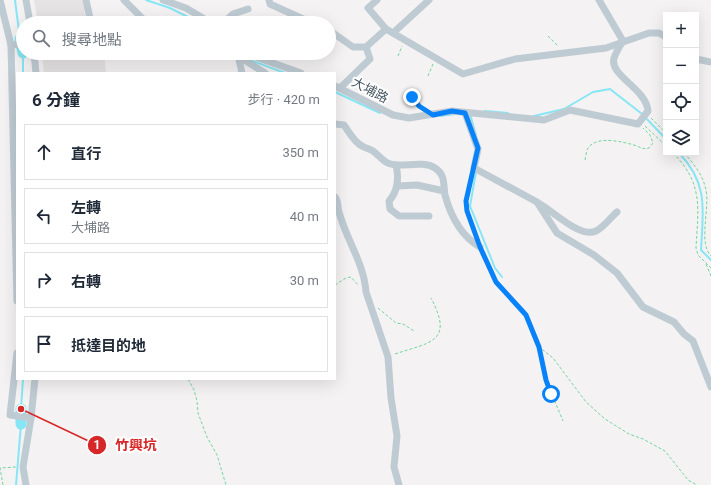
<!DOCTYPE html>
<html lang="zh-TW">
<meta charset="utf-8">
<style>
:root{--surface:#fff;--page:#f6f6f7;--text:#1f2937;--muted:#747a83;--line:#e0e1e3}
body{margin:0;font-family:Roboto,"Noto Sans TC",sans-serif;background:var(--page);color:var(--text)}
.controls{position:absolute;right:12px;top:12px;display:grid;overflow:hidden;border-radius:0px;box-shadow:0 4px 16px #0002}
.controls button{width:36px;height:36px;display:grid;place-items:center;padding:0;border:0;border-bottom:1px solid var(--line);background:var(--surface);color:var(--text);font:20px sans-serif}
.stop{position:absolute;width:12px;height:12px;margin:-9px;border:3px solid #0882f8;border-radius:50%;background:#fff}
.stop.end{background:#0882f8;border-color:#fff;box-shadow:0 1px 4px #0008}
.list{margin:0;padding:0;list-style:none}
h2{display:flex;justify-content:space-between;align-items:center;height:52px;margin:0;padding:0 16px;font-size:17px}
h2 small{font-size:13px;font-weight:400;color:var(--muted)}
.list li{display:grid;grid-template-columns:26px 1fr auto;gap:12px;align-items:center;box-sizing:border-box;height:56px;margin:0 8px 8px;padding:0 8px;border:1px solid var(--line);border-radius:0px}
.list b{display:block;font-size:15px;white-space:nowrap}
.list p{margin:0;font-size:13px;white-space:nowrap;color:var(--muted)}
.list em{font-size:13px;font-style:normal;color:var(--muted)}
.icon{flex:none;width:22px;height:22px;fill:none;stroke:currentColor;stroke-width:2;stroke-linecap:round;stroke-linejoin:round}
.map{position:relative;flex:none;width:711px;height:485px;overflow:hidden}
.search{position:absolute;background:var(--surface);box-shadow:0 4px 16px #0002;left:16px;top:16px;width:320px;height:44px;display:flex;align-items:center;gap:10px;box-sizing:border-box;padding:0 14px;border-radius:22px;color:var(--muted);font-size:15px}
.panel{position:absolute;background:var(--surface);box-shadow:0 4px 16px #0002;left:16px;top:72px;width:320px;height:308px;border-radius:0px}
.map>svg:first-child{display:block}
</style>
<div class="map">
<svg width="711" height="485" viewBox="0 0 711 485">
<rect width="100%" height="100%" fill="#f4f2f2"/>
<g fill="#e5e3e4">
<path d="M34,0h49l3,23h-48z"/>
<path d="M42,53h62l2,20h-62z"/>
</g>
<g fill="none" stroke-linecap="round" stroke-linejoin="round">
<g stroke="#87e6f5" stroke-width="2">
<path d="M15,0l5,39"/>
<path d="M146,0l24,8 30,15"/>
<path d="M250,60l35,13"/>
<path d="M23,73v-20"/>
<path d="M335,92l45,21"/>
<path d="M485,111l23,2"/>
<path d="M470,114l6,21"/>
<path d="M441,116l14,-2"/>
<path d="M534,116l30,-7 29,-17 17,-3 32,25 24,25"/>
<path d="M679,153c30,31 24,58 22,97l10,10"/>
<path d="M476,172l-6,34 25,62 7,9"/>
<path d="M21,409l2,-30"/>
<path d="M16,485l5,-61"/>
</g>
<g stroke="#87e6f5" stroke-width="11">
<path d="M20,39l3,14"/>
<path d="M21,424v-15"/>
</g>
<g stroke="#72d69e" stroke-width="1" stroke-dasharray="3 2" stroke-linecap="butt">
<path d="M548,36l10,10"/>
<path d="M398,56l4,-10"/>
<path d="M428,76l5,-12"/>
<path d="M412,97l11,11"/>
<path d="M651,118l15,15"/>
<path d="M645,126l21,20"/>
<path d="M673,153c31,31 25,56 23,95l2,7 13,13"/>
<path d="M684,153c10,11 19,22 22,37 4,18 -8,53 5,66"/>
<path d="M585,160c1,-4 1,-9 3,-12 9,-13 35,-6 46,-3 6,2 9,5 15,3l4,-5 -3,-8 -7,-7"/>
<path d="M472,174c-7,29 -7,33 3,61"/>
<path d="M483,253l13,29 30,33 13,32 14,11 33,44 19,17 24,15 14,5 22,12 23,29 9,5"/>
<path d="M706,264l5,12"/>
<path d="M335,285l11,-7 5,-1 7,8"/>
<path d="M378,308l18,15 7,1 11,7"/>
<path d="M539,348l7,32 17,41"/>
<path d="M395,354c36,-12 59,-12 36,-56"/>
<path d="M188,379l6,11 3,11 1,12 9,24 10,18 9,30"/>
<path d="M3,485l-3,-17 16,-1"/>
</g>
<g stroke="#bfcbd3" stroke-width="7">
<path d="M0,0l11,45 6,256"/>
<path d="M26,0l4,23"/>
<path d="M86,0l5,23"/>
<path d="M124,0l23,23"/>
<path d="M163,0l23,8 25,15"/>
<path d="M269,0l1,4 42,19"/>
<path d="M377,0l-9,8 18,21"/>
<path d="M223,23l10,-9 15,-5"/>
<path d="M329,30l24,17h13"/>
<path d="M393,33l36,-33"/>
<path d="M11,45l12,-1"/>
<path d="M34,53l2,20"/>
<path d="M248,53l8,4 45,16"/>
<path d="M238,55l4,18"/>
<path d="M238,56l27,17"/>
<path d="M696,59l15,3"/>
<path d="M335,86l58,29 16,3 43,-7 92,9 26,-10 68,14 10,-13c-2,-23 -39,-35 -34,-53 2,-6 6,-12 9,-17l-24,-41"/>
<path d="M340,88l30,-29 -4,-12 20,-18 77,45 52,-15 91,-11 43,-15h10l7,4"/>
<path d="M465,113l13,36 -4,19 63,34 20,31 37,22 23,18 26,34 31,15 10,12 9,7 18,46"/>
<path d="M335,124l9,1c5,7 10,17 18,21 3,2 8,3 11,5 9,7 11,13 23,14 12,1 28,-4 39,3 11,7 8,17 10,27 6,22 16,41 35,52"/>
<path d="M396,165c3,13 2,26 -7,36l1,8 9,7h30"/>
<path d="M397,186l20,-1 27,6"/>
<path d="M335,197c4,5 2,9 4,15 7,27 25,51 27,80l22,65 3,41 6,38 -3,31 5,18"/>
<path d="M538,203c13,6 42,36 58,28 8,-4 14,-13 21,-19"/>
<path d="M17,353l-7,62 21,3"/>
<path d="M26,485l-3,-18 8,-49 4,-39"/>
</g>
</g>
<g fill="none" stroke-linecap="round" stroke-linejoin="round">
<path stroke="#0882f8" stroke-width="5" d="M412,97l7,9 14,9 19,-4 13,2 13,35 -12,53 1,10 13,36 16,35 30,33 13,32 7,33 5,14"/>
</g>
<g text-anchor="middle" dominant-baseline="central" stroke-width="4" stroke-linejoin="round" paint-order="stroke">
<g font-size="13" fill="#475762" stroke="#fff">
<text transform="translate(370 90) rotate(28)">大埔路</text>
</g>
</g>
<path fill="none" stroke="#d62828" stroke-width="1.5" d="M21 409L97 445"/>
<g fill="#d62828" stroke="#fff" stroke-width="1.5">
<circle cx="21" cy="409" r="4"/>
<circle cx="97" cy="445" r="10"/>
</g>
<g font-size="12" text-anchor="middle" font-weight="bold" fill="#fff">
<text x="97" y="449">1</text>
</g>
<g font-size="14" text-anchor="middle" font-weight="bold" fill="#d62828" stroke="#fff" stroke-width="4" stroke-linejoin="round" paint-order="stroke">
<text x="136" y="450">竹興坑</text>
</g>
</svg>
<div class="controls">
<button>+</button>
<button>−</button>
<button><svg class="icon" aria-label="locate" viewBox="0 0 24 24"><circle cx="12" cy="12" r="6"/><path d="M12 2v4M12 18v4M2 12h4M18 12h4"/></svg></button>
<button><svg class="icon" aria-label="layers" viewBox="0 0 24 24"><path d="M12 4l9 5-9 5-9-5zM3 14l9 5 9-5"/></svg></button>
</div>
<div class="stop" style="left:551px;top:394px"></div>
<div class="stop end" style="left:412px;top:97px"></div>
<div class="search"><svg class="icon" aria-label="search" viewBox="0 0 24 24"><circle cx="10" cy="10" r="6"/><path d="M15 15l6 6"/></svg>搜尋地點</div>
<section class="panel">
<h2>6 分鐘<small>步行 · 420 m</small></h2>
<ul class="list">
<li><svg class="icon" aria-label="ahead" viewBox="0 0 24 24"><path d="M12 20V5M6 11l6-6 6 6"/></svg><div><b>直行</b></div><em>350 m</em></li>
<li><svg class="icon" aria-label="left" viewBox="0 0 24 24"><path d="M17 20v-9H6M10 6l-5 5 5 5"/></svg><div><b>左轉</b><p>大埔路</p></div><em>40 m</em></li>
<li><svg class="icon" aria-label="right" viewBox="0 0 24 24"><path d="M7 20v-9h11M14 6l5 5-5 5"/></svg><div><b>右轉</b></div><em>30 m</em></li>
<li><svg class="icon" aria-label="arrive" viewBox="0 0 24 24"><path d="M6 21V4h12l-3 4 3 4H6"/></svg><div><b>抵達目的地</b></div></li>
</ul>
</section>
</div>
